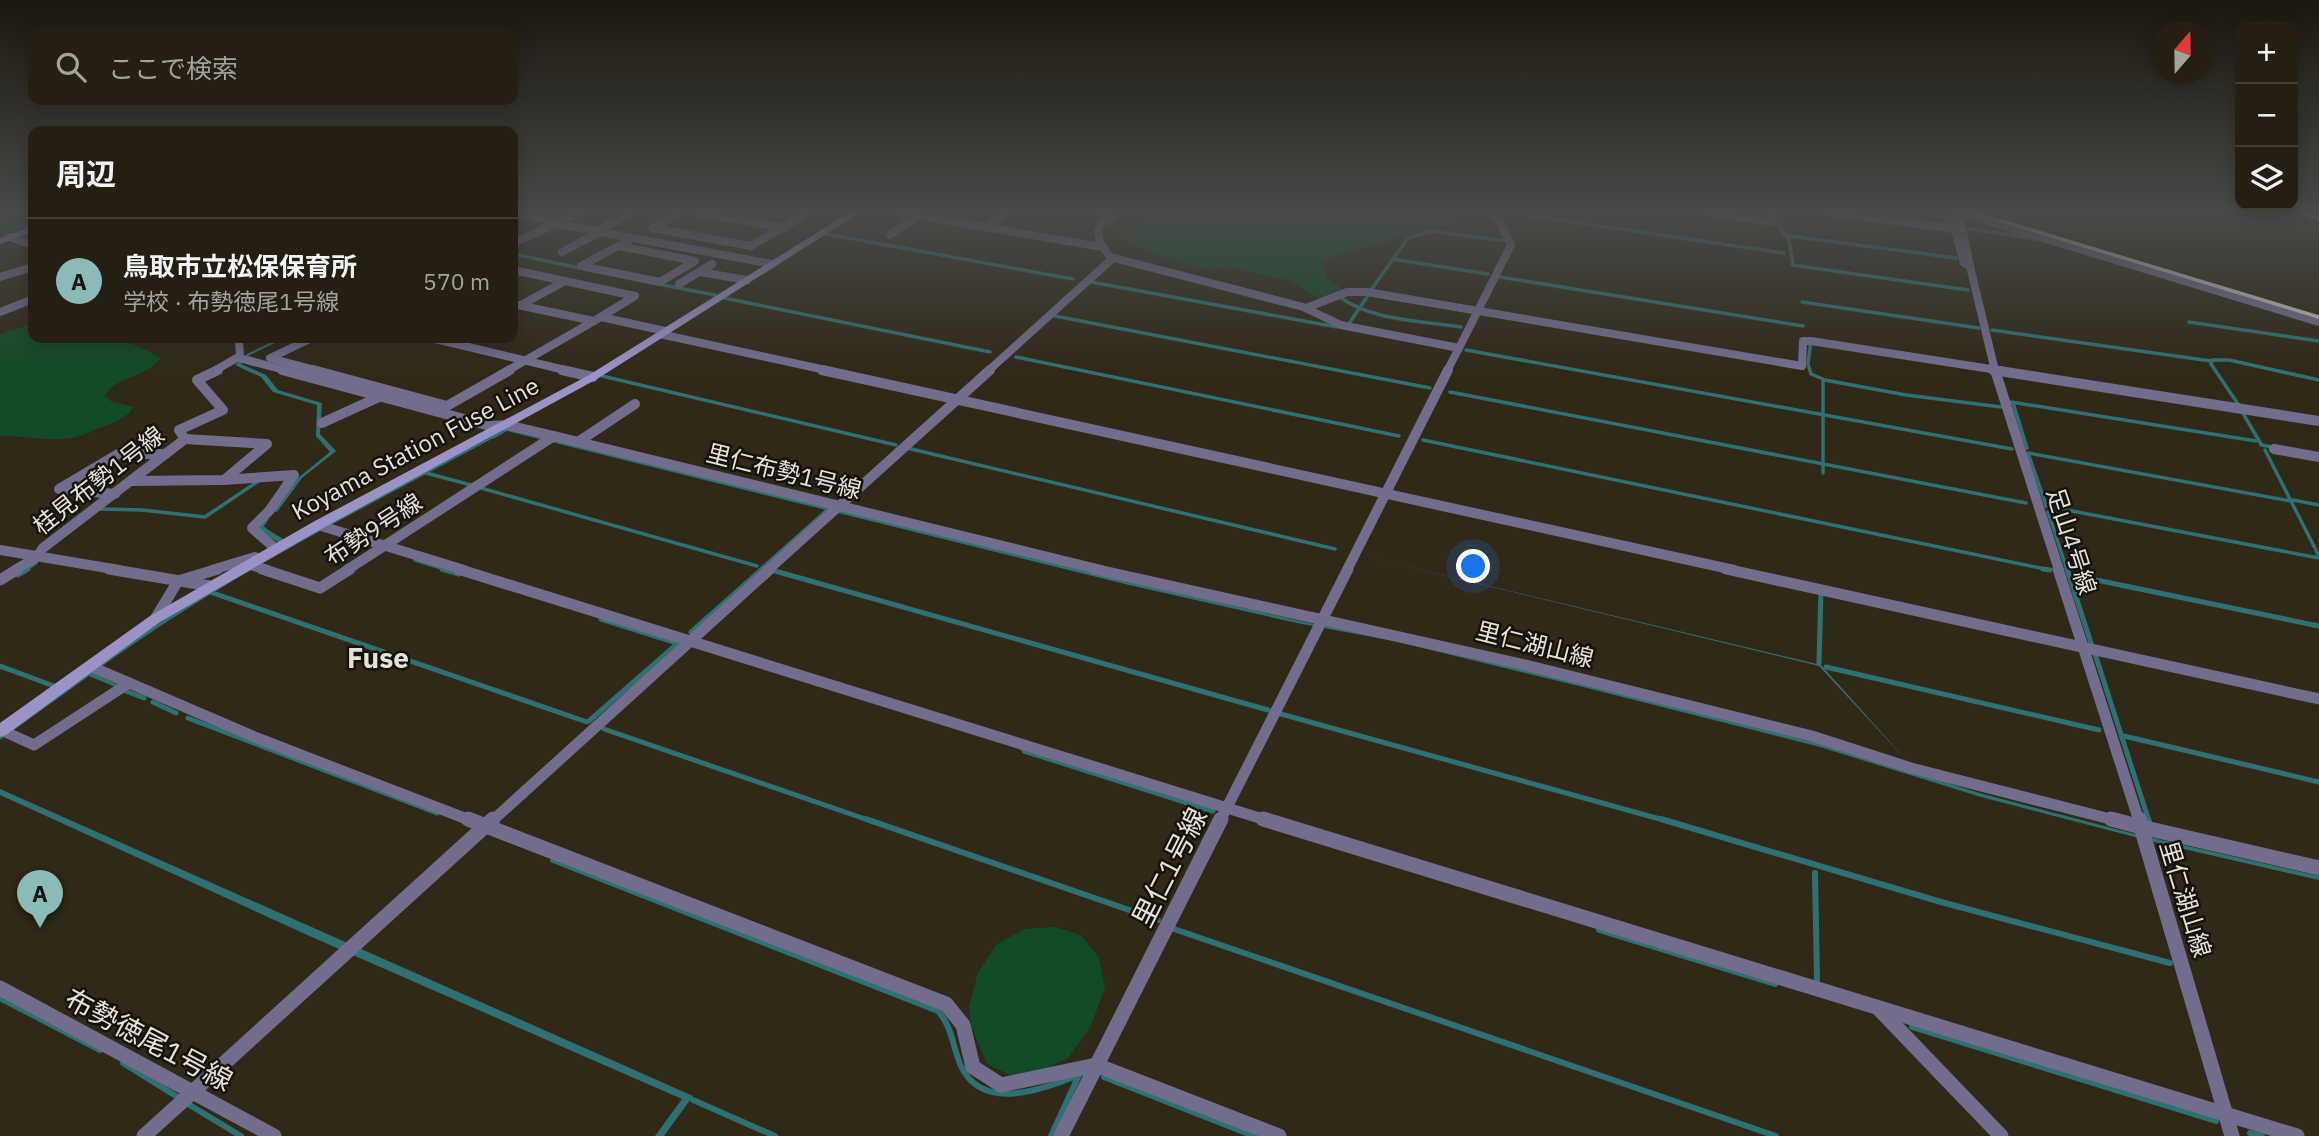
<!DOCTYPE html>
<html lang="ja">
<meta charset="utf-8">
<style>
:root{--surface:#241f12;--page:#2c271b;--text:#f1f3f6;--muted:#a3a29f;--line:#413d32;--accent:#8bbbb9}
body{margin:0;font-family:"IBM Plex Sans","Noto Sans JP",sans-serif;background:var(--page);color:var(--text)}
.controls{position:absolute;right:21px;top:21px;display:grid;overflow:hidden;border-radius:14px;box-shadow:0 4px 18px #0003}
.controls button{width:63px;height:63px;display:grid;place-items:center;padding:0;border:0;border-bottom:2px solid var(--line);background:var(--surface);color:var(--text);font:35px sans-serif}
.compass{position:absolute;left:2151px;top:21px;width:63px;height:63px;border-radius:50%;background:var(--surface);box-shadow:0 4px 18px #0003;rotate:20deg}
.you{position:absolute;left:1474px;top:567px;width:24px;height:24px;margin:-18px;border:5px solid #fff;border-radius:50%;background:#1a73e8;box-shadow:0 0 0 10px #1a73e833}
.badge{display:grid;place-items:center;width:46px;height:46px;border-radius:50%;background:var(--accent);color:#111;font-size:23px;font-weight:700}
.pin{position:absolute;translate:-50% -58px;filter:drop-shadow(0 2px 4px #0008)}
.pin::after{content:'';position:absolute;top:37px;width:24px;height:21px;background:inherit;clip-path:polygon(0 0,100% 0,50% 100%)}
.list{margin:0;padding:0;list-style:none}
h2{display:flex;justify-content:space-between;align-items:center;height:91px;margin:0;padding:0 28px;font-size:30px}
h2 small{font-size:23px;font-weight:400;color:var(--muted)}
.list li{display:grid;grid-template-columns:46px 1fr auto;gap:21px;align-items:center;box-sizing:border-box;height:126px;padding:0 28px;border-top:2px solid var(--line)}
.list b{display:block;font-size:26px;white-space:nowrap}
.list p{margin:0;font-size:23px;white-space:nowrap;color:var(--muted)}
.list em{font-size:23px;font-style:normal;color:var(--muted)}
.icon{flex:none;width:38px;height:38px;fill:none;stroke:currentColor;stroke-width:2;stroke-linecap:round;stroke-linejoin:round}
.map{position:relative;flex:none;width:2319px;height:1136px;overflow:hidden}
.search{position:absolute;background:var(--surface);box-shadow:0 4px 18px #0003;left:28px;top:28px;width:490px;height:77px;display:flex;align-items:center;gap:18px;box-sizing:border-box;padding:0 24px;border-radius:14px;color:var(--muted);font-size:26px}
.panel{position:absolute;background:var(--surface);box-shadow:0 4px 18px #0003;left:28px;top:126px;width:490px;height:217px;border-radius:14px}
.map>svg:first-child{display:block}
</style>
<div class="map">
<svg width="2319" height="1136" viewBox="0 0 2319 1136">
<rect width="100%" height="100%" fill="#302918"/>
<g fill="#124b27">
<path d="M0,212h33v13l-33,11z"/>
<path d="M1195,212h268v1l-19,12 -116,33 -4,8 2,11 19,14 -23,10 -31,-20 -66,-15 -11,4 -17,-3 -38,-11 -30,-13 -10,-8c19,-17 52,-19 76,-23z"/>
<path d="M33,324v14c51,0 82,-8 128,20 -15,20 -44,17 -56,38l7,6 22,5c-7,11 -20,15 -32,20 -10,3 -20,10 -31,11 -24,4 -47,-3 -71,-2v-102z"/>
<path d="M1055,927l26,8 18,23 6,30 -15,40 -22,30 -25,12 -33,5 -23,-11 -16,-38 -2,-20 9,-34 18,-27 28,-16z"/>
</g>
<g fill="#2f7173">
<path d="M280,338h5l-37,18 250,68 639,159 172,40 92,16 421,105 161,50 148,39 188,43v4l-161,-37 -177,-46 -161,-50 -237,-60 -189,-46 -97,-18 -168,-38 -622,-154 -13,-6 -246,-67 -7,6 25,11 12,15 44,13 -2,31 16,17 -34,27 -25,34 -5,-1 26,-33 32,-26 -14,-16 1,-31 -44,-13 -12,-15 -26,-12 12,-11z"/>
<path d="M496,434l3,1c-138,75 -279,144 -406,238l28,13 -3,2 -29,-12 -89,64v-4l170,-121 114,-68 -25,-18 -1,-3 6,-7h5l-5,7 3,3 24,15z"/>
<path d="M1359,555l462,110 88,98 -90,-97z"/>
<path d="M0,789l693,307 -29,40h-9l27,-37 -368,-161 -314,-143z"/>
</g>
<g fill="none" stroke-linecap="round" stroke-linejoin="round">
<g stroke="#2f7173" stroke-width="3.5">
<path d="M1505,212l279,41"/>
<path d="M1695,212l12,2"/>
<path d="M1945,212l2,15"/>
<path d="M1772,223l6,1 11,16 4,25"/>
<path d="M1970,229l67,10"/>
<path d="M826,234l247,45"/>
<path d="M1783,235l173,23"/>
<path d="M513,254l67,14"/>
<path d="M1392,259l96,15"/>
<path d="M1792,265l176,25"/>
<path d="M1500,277l303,49"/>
<path d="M1091,282l246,45"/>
<path d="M658,284l57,11"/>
<path d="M1374,291l-3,-1 37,-52 23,-7 75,10"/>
<path d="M724,298l266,54"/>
<path d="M1341,298c33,23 82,23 120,29"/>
<path d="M1802,302l177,26"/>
<path d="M1055,316l375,72"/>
<path d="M2189,322l130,19"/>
<path d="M1348,325l21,-31"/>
<path d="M1992,330l219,31"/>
<path d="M1811,340l-3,24 3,10 12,5v94"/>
<path d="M1466,350l546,99"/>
<path d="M1016,357l383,79"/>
<path d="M602,376l294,69"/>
<path d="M1825,380l81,15 95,12"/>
<path d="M1450,392l576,111"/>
<path d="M2011,402l245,39"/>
<path d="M2013,403l14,45"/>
<path d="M2238,404l-27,-40 1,-4h17l90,20"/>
<path d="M2241,410l20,34"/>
<path d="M493,437l14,-8"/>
<path d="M1423,440l627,130"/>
<path d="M2261,445l12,2"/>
<path d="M907,448l428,101"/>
<path d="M2265,450l54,106"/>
<path d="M426,473l45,12"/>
<path d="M481,488l276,78"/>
<path d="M2293,500l26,5"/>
<path d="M2046,505l-18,-52 263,48"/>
<path d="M2046,506l273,52"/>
<path d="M100,509l42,1 63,7 55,-37"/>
<path d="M2048,512l19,58"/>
<path d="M415,560l33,10"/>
<path d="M25,570l11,-7"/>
<path d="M760,570l66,-59"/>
</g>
<g stroke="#2f7173" stroke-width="5">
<path d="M442,569l17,5"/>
<path d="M2043,569l7,1"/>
<path d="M2067,569l24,74"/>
<path d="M775,571l493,139"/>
<path d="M18,575l10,-6"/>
<path d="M2077,576l242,50"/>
<path d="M210,592l377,130"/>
<path d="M601,619l76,24"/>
<path d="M691,632l71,-63"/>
<path d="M2095,654l54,167"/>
<path d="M1819,663l2,-73"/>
<path d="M0,666l54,20"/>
<path d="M1826,667l273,63"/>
<path d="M126,691l18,7"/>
<path d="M153,702l23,11"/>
<path d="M1281,714l386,107"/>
<path d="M188,718l249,95"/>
<path d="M589,721l87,-76"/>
<path d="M604,729l267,92"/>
<path d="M2124,736l195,46"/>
<path d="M1024,751l189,60"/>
</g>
<g stroke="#2f7173" stroke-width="6">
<path d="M866,819l292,101"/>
<path d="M1661,819l280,83 229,61"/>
<path d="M2148,819l1,3"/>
<path d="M553,860l385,151c15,17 14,35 23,55 22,47 82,23 118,9l-28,61"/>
<path d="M1815,873l2,107"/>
<path d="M1174,929l602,207"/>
<path d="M1599,930l176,54"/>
<path d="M0,998l100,52"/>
<path d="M1912,1027l304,94"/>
<path d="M123,1063l53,33"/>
<path d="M1104,1077l150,59"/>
<path d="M693,1100l82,36"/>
<path d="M188,1104l53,32"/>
<path d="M2250,1133l12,3"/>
</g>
<g stroke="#726d8d" stroke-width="8">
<path d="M514,212l30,6 4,4 85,16 -52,28 79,16 35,-21 -76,-15"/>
<path d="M682,212l-30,16 99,18 58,-34"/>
<path d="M695,212l89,16"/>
<path d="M897,212l206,35"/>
<path d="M1096,212l19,3 -12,7 -5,7 2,13 10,15 193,50 38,18 118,23 -12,23"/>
<path d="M1707,212l65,10v-10"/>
<path d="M1825,212l130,17"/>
<path d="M1950,212l14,51 6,3 -11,-52"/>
<path d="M1958,212l361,110"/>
<path d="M986,228l20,-16"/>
<path d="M596,231l37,-19"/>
<path d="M890,235l28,-19"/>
<path d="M10,237l23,8"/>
<path d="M633,238l139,26"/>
<path d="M513,243l68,-31"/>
<path d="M562,252l38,-20"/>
<path d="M1970,266l25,105"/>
<path d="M513,270l52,11"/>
<path d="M700,272l47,8"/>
<path d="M0,277l33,-10"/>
<path d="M679,284l33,-20"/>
<path d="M521,305l44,-24 70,15 -41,25"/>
<path d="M1306,308l41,-16h20l435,74 1,-25h8l193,30"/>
<path d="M0,312l33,-13"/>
<path d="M601,317l64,14"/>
<path d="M660,334l170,37"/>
<path d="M312,338l-42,20 49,13"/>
<path d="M431,338l138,33"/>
<path d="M1459,348l52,-103 -16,-33"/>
<path d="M239,358l49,13"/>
<path d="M214,371l26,-15 -1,-15 -3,-3"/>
<path d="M507,371l87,-50 -81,-17"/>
<path d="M988,371l125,-113"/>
</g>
<g stroke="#726d8d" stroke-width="10">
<path d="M282,370l208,56 17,-1 47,11 547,134"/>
<path d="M313,370l134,36 63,-36"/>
<path d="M562,370l31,7"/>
<path d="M822,370l912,200"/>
<path d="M1993,370l326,51"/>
<path d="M1995,370l64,200"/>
<path d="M322,423l57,-26"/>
<path d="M185,439l82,5 -43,36"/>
<path d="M578,442l57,-38"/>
<path d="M2274,449l45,8"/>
<path d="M131,481l93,-1 70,-5 -25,36 -17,17 24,21"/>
<path d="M115,494l-56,-5 59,-35h48"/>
<path d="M318,525l146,45"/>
<path d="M0,550l119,20"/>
<path d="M248,564l19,6"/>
<path d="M15,570l22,-13 6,-9 142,-109 -6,-9 44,-20 -26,-30 21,-10"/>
<path d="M212,570l43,-13"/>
<path d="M347,570l207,-134"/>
<path d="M768,570l222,-200"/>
<path d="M1347,570l101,-200"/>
</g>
<g stroke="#726d8d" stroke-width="11">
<path d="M109,569l101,17"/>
<path d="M262,569l58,19 30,-19"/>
<path d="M458,569l811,252"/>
<path d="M1094,569l427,95 291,72 99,32 207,53"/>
<path d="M1726,569l593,130"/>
<path d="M2058,569l81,252"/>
<path d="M0,580l18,-11"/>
<path d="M155,619l23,-38 40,-12"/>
<path d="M92,667l165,71 215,83"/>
<path d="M1,730l33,15 95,-62"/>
<path d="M492,821l278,-252"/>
<path d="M1220,821l128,-252"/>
</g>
<g stroke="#726d8d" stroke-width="15">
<path d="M468,819l478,185 17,21 10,42 28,18 95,-20 183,71"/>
<path d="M1263,819l1034,317"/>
<path d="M2111,819l30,8 91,309"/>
<path d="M2139,819l2,8 178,41"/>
<path d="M0,988l274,148"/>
<path d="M1879,1009l122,127"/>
<path d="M144,1136l349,-317"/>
<path d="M1061,1136l160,-317"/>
</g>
<g fill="#9b92c5" fill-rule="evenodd">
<path d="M850,212h11l-264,167 -274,149 -163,94 -154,113 -6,2v-14l150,-107 163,-94 276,-147z"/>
<path d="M2300,212l19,3v6l-18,-7z"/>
<path d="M33,226v6l-33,12v-6z"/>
</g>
<path stroke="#cac5ba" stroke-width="3.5" d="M1972,212l347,105"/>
</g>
<linearGradient id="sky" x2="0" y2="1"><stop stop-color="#1a170d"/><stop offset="0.57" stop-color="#484948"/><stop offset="1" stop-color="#484948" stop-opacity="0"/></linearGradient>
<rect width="2319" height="371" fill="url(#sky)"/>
<g text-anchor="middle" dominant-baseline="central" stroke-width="5" stroke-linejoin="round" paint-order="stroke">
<g font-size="24" fill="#e7e2d8" stroke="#15120b">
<text transform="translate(415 448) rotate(-28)">Koyama Station Fuse Line</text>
<text transform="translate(784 471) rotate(14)">里仁布勢1号線</text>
<text transform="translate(98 480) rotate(-38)">桂見布勢1号線</text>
<text transform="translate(373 529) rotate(-33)">布勢9号線</text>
<text transform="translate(2072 541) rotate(72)">足山4号線</text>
<text transform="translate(1535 644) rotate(14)">里仁湖山線</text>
<text transform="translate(2186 899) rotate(73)">里仁湖山線</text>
</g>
<g font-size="28" font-weight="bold" fill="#e7e2d8" stroke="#15120b">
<text x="378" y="657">Fuse</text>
</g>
<g font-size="28" fill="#e7e2d8" stroke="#15120b">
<text transform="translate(1169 867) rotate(-63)">里仁1号線</text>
<text transform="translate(149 1039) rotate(28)">布勢徳尾1号線</text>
</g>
</g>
</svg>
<div class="controls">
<button>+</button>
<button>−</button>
<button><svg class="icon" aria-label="layers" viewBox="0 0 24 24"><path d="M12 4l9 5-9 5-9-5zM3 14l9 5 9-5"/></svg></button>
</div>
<svg class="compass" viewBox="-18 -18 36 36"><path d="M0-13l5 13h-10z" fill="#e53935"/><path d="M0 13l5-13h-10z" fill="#a3a29f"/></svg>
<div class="you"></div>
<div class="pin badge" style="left:40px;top:928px">A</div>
<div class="search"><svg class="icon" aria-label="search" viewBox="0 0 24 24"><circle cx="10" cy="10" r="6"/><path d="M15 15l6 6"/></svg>ここで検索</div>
<section class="panel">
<h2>周辺<small></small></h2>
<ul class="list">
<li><span class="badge">A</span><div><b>鳥取市立松保保育所</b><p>学校 · 布勢徳尾1号線</p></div><em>570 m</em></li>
</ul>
</section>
</div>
